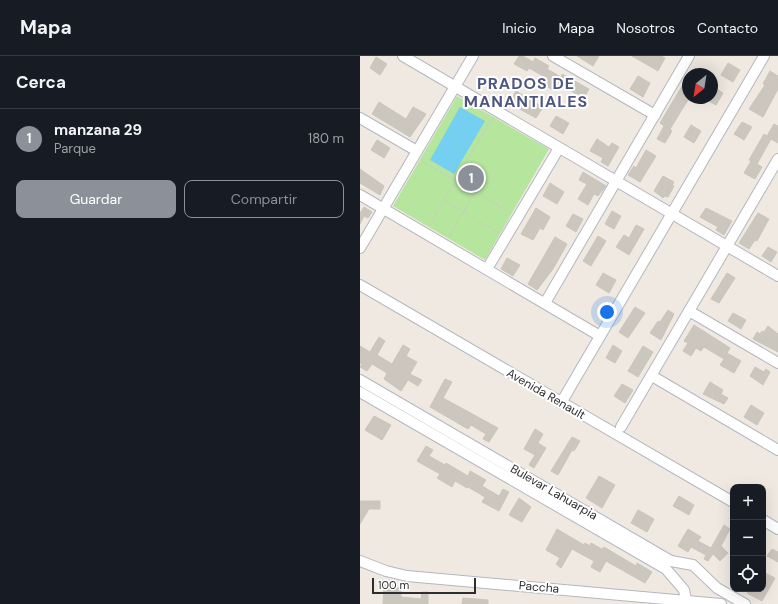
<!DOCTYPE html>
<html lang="es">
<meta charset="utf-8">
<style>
:root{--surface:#171b24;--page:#242831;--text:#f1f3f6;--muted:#9ea1a6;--line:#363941;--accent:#8c9099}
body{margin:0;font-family:"DM Sans",sans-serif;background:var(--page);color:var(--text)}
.controls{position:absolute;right:12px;bottom:12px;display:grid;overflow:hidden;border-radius:8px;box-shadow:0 4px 16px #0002}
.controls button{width:36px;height:36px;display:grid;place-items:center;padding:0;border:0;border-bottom:1px solid var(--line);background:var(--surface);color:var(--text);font:20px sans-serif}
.compass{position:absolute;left:322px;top:12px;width:36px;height:36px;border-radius:50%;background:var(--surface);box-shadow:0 4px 16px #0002;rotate:210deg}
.scale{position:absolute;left:12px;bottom:10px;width:104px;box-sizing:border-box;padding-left:4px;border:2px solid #2e2e2e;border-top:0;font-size:11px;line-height:14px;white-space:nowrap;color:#2e2e2e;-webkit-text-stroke:3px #fff;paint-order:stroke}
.you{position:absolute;left:247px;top:256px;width:14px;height:14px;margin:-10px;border:3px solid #fff;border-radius:50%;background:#1a73e8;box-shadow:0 0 0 6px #1a73e833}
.badge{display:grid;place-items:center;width:26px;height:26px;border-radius:50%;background:var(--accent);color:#fff;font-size:13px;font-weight:700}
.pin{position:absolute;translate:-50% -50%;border:2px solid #fff;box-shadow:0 1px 4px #0006}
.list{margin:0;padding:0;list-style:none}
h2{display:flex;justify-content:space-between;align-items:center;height:52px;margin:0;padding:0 16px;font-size:17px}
h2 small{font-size:13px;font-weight:400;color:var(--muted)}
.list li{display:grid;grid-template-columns:26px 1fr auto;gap:12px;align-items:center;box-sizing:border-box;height:60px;padding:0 16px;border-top:1px solid var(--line)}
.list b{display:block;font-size:15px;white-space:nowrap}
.list p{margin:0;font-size:13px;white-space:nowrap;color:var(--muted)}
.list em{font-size:13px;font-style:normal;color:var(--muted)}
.actions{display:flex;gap:8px;padding:12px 16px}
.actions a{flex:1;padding:9px 0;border:1px solid var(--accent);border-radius:8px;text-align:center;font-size:14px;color:var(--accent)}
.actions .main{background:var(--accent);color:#fff}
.icon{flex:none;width:22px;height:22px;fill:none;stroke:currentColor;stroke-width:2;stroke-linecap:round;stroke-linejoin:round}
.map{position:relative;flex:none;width:418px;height:548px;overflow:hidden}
header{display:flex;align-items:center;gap:24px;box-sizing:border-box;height:56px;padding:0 20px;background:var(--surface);border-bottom:1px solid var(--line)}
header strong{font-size:19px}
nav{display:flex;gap:22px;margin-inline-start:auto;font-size:14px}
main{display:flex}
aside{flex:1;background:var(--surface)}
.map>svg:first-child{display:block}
</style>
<header>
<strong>Mapa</strong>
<nav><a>Inicio</a><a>Mapa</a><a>Nosotros</a><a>Contacto</a></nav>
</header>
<main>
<aside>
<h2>Cerca<small></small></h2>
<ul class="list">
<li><span class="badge">1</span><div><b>manzana 29</b><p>Parque</p></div><em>180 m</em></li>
</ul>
<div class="actions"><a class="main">Guardar</a><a>Compartir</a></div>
</aside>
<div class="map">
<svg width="418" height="548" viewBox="0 0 418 548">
<rect width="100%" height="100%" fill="#efe9e1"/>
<path fill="#b6e59e" d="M97,40l92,53 -64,111 -92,-54z"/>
<path fill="#75cff0" d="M100,51l25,14 -31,53 -24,-14z"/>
<g fill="#cbc7bf" stroke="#cbc5ba">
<path d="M159,0h4l10,6 2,-4 14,8 -2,3 14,8 1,-3 27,15 -5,9 -27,-15 -4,7 -14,-8 4,-6 -14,-8 -2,3 -13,-7z"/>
<path d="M217,0h22l-6,10z"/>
<path d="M272,0h29l4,2 -7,13z"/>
<path d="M16,1l11,7 -7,11 -10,-7z"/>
<path d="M368,7l12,7 -7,12 -12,-7z"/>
<path d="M410,15l8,5v13l-15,28 -14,-8 16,-24 -2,-1z"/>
<path d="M278,20l12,7 -7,14 -13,-8z"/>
<path d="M328,22v22l-18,29 2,2 -7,12 -8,-4 7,-13 -4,-3 22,-37 1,1z"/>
<path d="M352,30l11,7 -7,12 -13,-7h9z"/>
<path d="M156,35l27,16 -7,11 -27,-15z"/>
<path d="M19,46l27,17 7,-12 13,7 -16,23 -38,-23z"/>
<path d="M196,60l13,7 -6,11 -13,-8z"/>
<path d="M382,66l10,5 -8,13 -10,-6z"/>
<path d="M414,68l4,2v17l-7,-4 -14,25 5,3 -7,12 -11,-6 7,-12 -2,-1 15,-26 3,2z"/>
<path d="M331,69l10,6 -7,12 -10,-6z"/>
<path d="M237,83l12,8 3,-4 7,4 -11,19 -7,-4 2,-4 -13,-7z"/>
<path d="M17,84l13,8 -6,10 -13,-8z"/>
<path d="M286,94l10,6 -16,26 -12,-7 6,-9 2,2z"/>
<path d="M0,113l24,17 -4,9 -20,-12z"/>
<path d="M223,116l23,14 -8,10 -4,-2 -6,11 -10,-6 9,-15 -8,-4z"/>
<path d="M303,120l11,6 -2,3 2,1 -6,11 -3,-1 -2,2 -9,-7z"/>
<path d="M190,127l14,9 -7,12 -14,-8z"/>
<path d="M4,151l8,5 -4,6 -4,-2 -4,8v-11z"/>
<path d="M176,152l14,9 -7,13 -3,-2 -7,12 -12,-6z"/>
<path d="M346,152l26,13 -8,14 -8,-5 2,-3 -18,-10z"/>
<path d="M252,155l9,5 -7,13 -9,-5z"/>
<path d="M398,157l11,6 -12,22 -2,-1 -6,9 -10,-6z"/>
<path d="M213,158l10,5 -7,13 -10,-6z"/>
<path d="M276,169l8,4 -15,26 -13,-8 8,-12 5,3z"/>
<path d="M238,180l8,5 -15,25 -8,-5z"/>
<path d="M195,181l12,7 -14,25 -16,21 -9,-6z"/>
<path d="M408,191l9,5 -6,10 -9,-6z"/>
<path d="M147,202l13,7 -7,11 -12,-7z"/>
<path d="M243,217l13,7 -7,13 -13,-8z"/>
<path d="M367,217l8,5 -16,25 -8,-4z"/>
<path d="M275,251l10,6 -17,25 -9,-6z"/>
<path d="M308,254l6,4 -13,26 -11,-7 8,-12 2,1z"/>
<path d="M373,257l13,7 -5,9 -13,-8z"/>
<path d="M334,269l36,23 -3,5 14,8 -7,12 -14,-8 4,-6 -20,-12 -3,4 -5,-3 -5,8 -8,-5 5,-8 -4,-2z"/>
<path d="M408,270l10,8v18l-25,-13 4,-7 3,2 2,-3 2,1z"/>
<path d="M19,281l6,4 -8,14 15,9 11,-19 7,4 -4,7 11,6 -7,12 12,6 -4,6 -10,-6 -7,11 -17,-12 3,-6 -15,-9 -5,7 -7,-4 2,-3 -2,-1v-17l10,6z"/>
<path d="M253,289l9,6 -7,12 -9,-5z"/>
<path d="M283,290l10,6 -15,25 -10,-6z"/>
<path d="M395,311l9,5 2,-3 4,3 -7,13 -13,-9z"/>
<path d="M85,323l7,3 -9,16 55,30 -9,14 -6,-3 3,-5 -15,-9 -3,4 -38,-22z"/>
<path d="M350,326l13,8 -2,4 7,4 -4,6 -21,-10z"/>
<path d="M262,328l11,6 -8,13 -11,-7z"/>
<path d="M391,349l13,8 -7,12 -13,-8z"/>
<path d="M14,360l17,9 -9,15 -17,-10z"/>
<path d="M175,373l8,5 -5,9 8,5 -12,20 -5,-3 6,-10 -11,-6z"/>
<path d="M212,381l8,4 -6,10 -2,-1 -14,25 -7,-4z"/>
<path d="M66,390l7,4 -4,6 16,9 1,-2 22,13 2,-5 16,9 -4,6 17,10 4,-7 6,3 -10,19 -17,-9 3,-5 -17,-10 -1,1 -12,-7 -3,6 -15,-9 3,-4 -23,-13z"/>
<path d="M239,420l16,9 -13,23 -16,-10z"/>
<path d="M319,440l15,9 -5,10 -16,-9z"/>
<path d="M159,442l12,9 -9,15 -13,-7z"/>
<path d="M0,445h20v8h-11l-9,15z"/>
<path d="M278,454l16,9 -7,13 -16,-9z"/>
<path d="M364,469l6,4 -9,17 7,7 -8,8 -7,-7 -5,7 -4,-2 2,-4 -15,-8 -3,5 -10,-6 10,-17 13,8 -3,4 13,7z"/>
<path d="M197,473l27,16 1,-2 5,3 1,-3 11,6 2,-2 32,19 1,-3 15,9 -7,11 -39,-22 -6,11 -9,-5 3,-6 -22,-12 -11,19 -5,-4 4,-6 -14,-8z"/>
<path d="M412,493l6,3v10l-11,-6z"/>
<path d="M403,516l12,6 -13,23 -15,-8 2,-4h14z"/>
<path d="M24,529l17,3v9l20,2 1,-7h6v12h-45z"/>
<path d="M103,542l25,2v4h-26z"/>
</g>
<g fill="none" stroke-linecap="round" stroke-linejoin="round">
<defs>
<g id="minor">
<path d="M43,0l375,220"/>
<path d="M193,0l102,59"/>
<path d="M0,62l57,33"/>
<path d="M0,139l240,141"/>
<path d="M0,192l113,-192"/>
<path d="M127,213l72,-121"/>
<path d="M0,229l373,217"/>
<path d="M185,247l144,-247"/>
<path d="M329,255l89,52"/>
<path d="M292,320l126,74"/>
<path d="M0,324l311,181 22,4 24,23 28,16"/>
<path d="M0,336l306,177 18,21 2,10"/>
<path d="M201,347l203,-347"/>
<path d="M261,371l157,-268"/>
<path d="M403,464l15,9"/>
<path d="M0,505l26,10 21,5 314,28"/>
</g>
</defs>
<use href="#minor" stroke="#b4b7c1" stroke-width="12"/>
<g stroke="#c9c9c9" stroke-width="1" stroke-dasharray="3 2" stroke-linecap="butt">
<path d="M62,105l89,52"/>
<path d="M85,145l54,32"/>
<path d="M69,170l63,-108"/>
<path d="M89,181l26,-45"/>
</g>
<use href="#minor" stroke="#fff" stroke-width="10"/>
</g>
<g text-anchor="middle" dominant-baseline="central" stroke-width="4" stroke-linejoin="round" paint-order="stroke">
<g font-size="12" fill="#2e2e2e" stroke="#fff">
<text transform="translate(186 338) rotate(30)">Avenida Renault</text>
<text transform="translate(194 436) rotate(30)">Bulevar Lahuarpia</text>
<text transform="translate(179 531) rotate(5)">Paccha</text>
</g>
<g font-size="16" font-weight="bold" letter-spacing="1" fill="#4d5680" stroke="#fff">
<text x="166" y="27">PRADOS DE<tspan x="166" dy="18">MANANTIALES</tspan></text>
</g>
</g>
</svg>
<div class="controls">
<button>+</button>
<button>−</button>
<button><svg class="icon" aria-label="locate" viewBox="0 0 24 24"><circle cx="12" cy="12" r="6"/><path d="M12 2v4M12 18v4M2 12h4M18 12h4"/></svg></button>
</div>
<svg class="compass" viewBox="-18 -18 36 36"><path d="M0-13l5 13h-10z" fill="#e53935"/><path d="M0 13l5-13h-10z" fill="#9ea1a6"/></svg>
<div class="scale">100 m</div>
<div class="you"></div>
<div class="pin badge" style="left:111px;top:122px">1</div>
</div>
</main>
